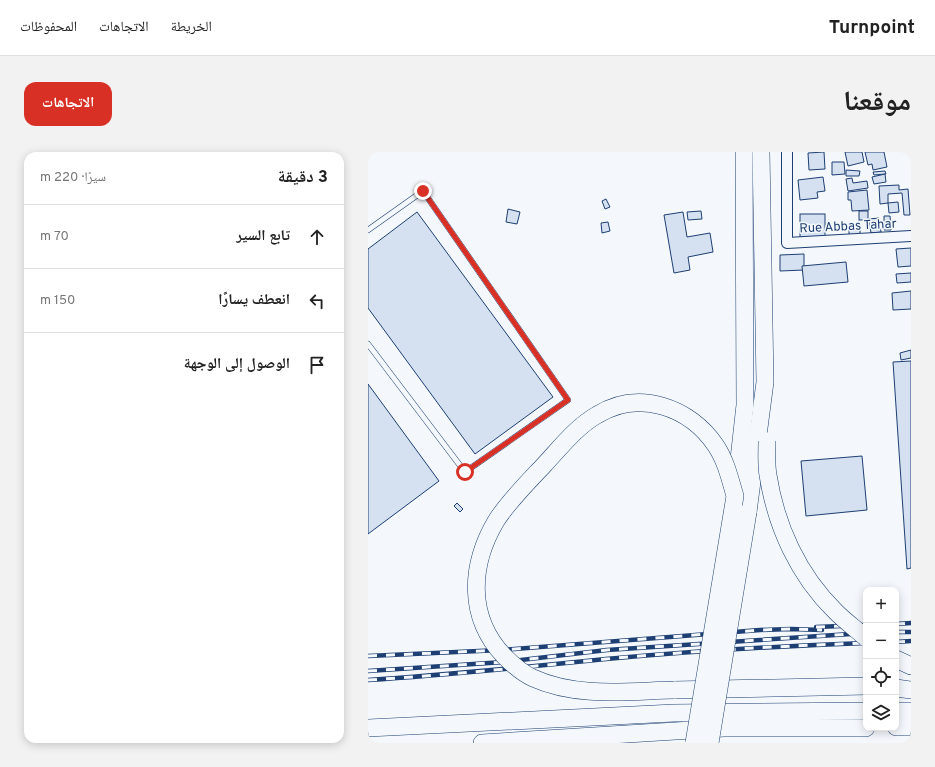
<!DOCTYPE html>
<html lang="ar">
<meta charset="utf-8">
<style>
:root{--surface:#fff;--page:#f2f2f2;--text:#222;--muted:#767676;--line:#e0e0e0;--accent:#d93025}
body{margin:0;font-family:Overpass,"Noto Naskh Arabic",sans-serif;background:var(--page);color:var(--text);direction:rtl}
.controls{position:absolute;right:12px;bottom:12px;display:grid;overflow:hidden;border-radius:8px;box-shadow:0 2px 10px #0003}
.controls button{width:36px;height:36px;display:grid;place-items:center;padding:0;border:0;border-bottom:1px solid var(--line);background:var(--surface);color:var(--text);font:20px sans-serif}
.stop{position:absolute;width:12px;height:12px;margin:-9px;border:3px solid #d93025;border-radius:50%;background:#fff}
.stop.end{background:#d93025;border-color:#fff;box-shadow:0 1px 4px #0008}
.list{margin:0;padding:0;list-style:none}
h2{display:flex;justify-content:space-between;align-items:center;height:52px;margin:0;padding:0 16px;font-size:17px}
h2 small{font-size:13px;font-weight:400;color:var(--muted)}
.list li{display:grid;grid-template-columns:26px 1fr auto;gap:12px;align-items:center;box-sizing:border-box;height:64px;padding:0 16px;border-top:1px solid var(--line)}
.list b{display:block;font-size:15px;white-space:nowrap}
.list em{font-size:13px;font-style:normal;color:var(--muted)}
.icon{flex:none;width:22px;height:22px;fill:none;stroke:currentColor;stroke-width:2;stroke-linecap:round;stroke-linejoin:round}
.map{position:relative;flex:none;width:543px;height:591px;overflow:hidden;direction:ltr;border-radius:12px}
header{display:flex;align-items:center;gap:24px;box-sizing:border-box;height:56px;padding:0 20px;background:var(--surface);border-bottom:1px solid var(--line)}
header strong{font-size:19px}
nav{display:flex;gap:22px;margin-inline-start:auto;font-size:14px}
.intro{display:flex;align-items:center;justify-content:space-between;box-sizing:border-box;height:96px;padding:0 24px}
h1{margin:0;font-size:28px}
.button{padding:10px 18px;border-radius:12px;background:var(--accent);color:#fff;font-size:14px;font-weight:700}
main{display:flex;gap:24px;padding:0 24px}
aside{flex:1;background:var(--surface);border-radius:12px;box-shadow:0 2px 10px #0003}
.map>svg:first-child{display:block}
</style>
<header>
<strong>Turnpoint</strong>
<nav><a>الخريطة</a><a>الاتجاهات</a><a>المحفوظات</a></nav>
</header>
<div class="intro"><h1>موقعنا</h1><a class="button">الاتجاهات</a></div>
<main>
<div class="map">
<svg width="543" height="591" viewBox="0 0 543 591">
<rect width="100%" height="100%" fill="#f4f7fb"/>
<g fill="#d5e0f0" stroke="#1d3f73">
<path d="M456,0l1,17 -16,1 -1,-17z"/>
<path d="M477,0h17l2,10 -16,4z"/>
<path d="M497,0h19l3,15 -14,3 -1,-6 -4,1z"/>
<path d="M464,10h12l1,12 -13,1z"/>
<path d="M478,18l14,1 -1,5h-13z"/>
<path d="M517,19l1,3 -12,1 -1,-3z"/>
<path d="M517,22l1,8 -12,2 -2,-7z"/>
<path d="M455,25l2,14 -8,1 1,6 -18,2 -2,-20z"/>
<path d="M484,26l1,5 14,-2 1,7 -20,3 -2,-12z"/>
<path d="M531,33v5l9,-1 2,26h-6l-2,-22 -14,1v9l-8,1 -1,-18z"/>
<path d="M499,38l2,20 -17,1 -1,-11h-3v-8z"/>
<path d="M238,47l4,8 -5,2 -3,-8z"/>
<path d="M530,50l1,10 -10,1 -1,-10z"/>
<path d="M140,57l12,3 -3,12 -11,-2z"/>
<path d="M333,59l1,8 -14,1 -1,-8z"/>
<rect x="491" y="59" width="9" height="9"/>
<path d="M49,60l136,185 -78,57 -107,-146v-59z"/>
<path d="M315,60l4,25 23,-4 3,19 -25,5 2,13 -16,3 -10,-58z"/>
<rect x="432" y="62" width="25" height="25"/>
<path d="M516,64h6l1,14h-7z"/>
<path d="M511,66l2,14 -10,1 -2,-14z"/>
<path d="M240,70l2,9 -8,2 -1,-10z"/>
<path d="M492,74v10l-11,1v-10z"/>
<path d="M543,96v18l-13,1 -2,-18z"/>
<path d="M436,102v16l-24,1v-16z"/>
<path d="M478,110l2,20 -44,4 -2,-20z"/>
<path d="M543,121v9l-14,1 -1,-9z"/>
<path d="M543,139v18l-18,1 -1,-17z"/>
<path d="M543,198v8l-10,2 -1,-7z"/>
<path d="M543,209v207l-4,1 -14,-207z"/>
<path d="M0,232l71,97 -71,53z"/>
<path d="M494,304l5,54 -61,6 -5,-55z"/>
<path d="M89,351l6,6 -3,3 -6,-6z"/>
</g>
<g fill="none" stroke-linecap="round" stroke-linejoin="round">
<defs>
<path id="service" d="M0,78l55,-39 145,209 -103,72 -97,-128"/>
<path id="minor" d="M419,0v91l124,-7"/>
<g id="trunk">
<path d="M367,343l10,-90 -1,-253"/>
<path d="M380,360l17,-130 -4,-230"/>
<path d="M528,507l15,7"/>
<path d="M528,536l15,2"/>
<path d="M306,538l192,-4"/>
<path d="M528,559h15"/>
<path d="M528,575h15"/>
<path d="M0,576l306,-15 192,-2"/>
<path d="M114,591l242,-15h142"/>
</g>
</defs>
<use href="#service" stroke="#1d3f73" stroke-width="6"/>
<use href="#minor" stroke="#1d3f73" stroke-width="12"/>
<use href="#trunk" stroke="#1d3f73" stroke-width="18"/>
<use href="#service" stroke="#f4f7fb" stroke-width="5"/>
<use href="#minor" stroke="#f4f7fb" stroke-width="10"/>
<use href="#trunk" stroke="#f4f7fb" stroke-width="17"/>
<defs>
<g id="rail">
<path d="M528,472l15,-1"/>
<path d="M448,475l50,-2"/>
<path d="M528,480h15"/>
<path d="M528,490l15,-1"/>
<path d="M0,504l133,-6 259,-20 31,-1 31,1"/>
<path d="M0,519l136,-9 103,-12 259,-17"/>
<path d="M0,528c80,-5 159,-13 238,-21 87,-8 173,-13 260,-16"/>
</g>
</defs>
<use href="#rail" stroke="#1d3f73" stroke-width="4.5"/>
<use href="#rail" stroke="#f4f7fb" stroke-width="3" stroke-dasharray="9" stroke-linecap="butt"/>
<defs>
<g id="trunk-bridge">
<path d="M399,289c0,11 -1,23 1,34 8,51 30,100 68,137 9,9 20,17 30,26"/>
<path d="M306,538c-46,1 -97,8 -141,-12 -11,-5 -20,-13 -29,-22 -37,-39 -34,-91 -8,-135 11,-18 33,-40 48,-56 16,-17 32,-38 53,-50 42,-26 93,-8 119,31 10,15 14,33 19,50l-41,247"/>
<path d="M342,591l38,-231"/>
</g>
</defs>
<use href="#trunk-bridge" stroke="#1d3f73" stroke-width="18" stroke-linecap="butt"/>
<use href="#trunk-bridge" stroke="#f4f7fb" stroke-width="17"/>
</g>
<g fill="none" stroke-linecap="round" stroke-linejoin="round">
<path stroke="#d93025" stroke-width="5" d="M55,39l145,209 -103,72"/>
</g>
<g text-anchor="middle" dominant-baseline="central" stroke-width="3" stroke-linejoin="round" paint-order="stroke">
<g font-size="13" fill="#1d3f73" stroke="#f4f7fb">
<text transform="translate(480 75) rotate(-3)">Rue Abbas Tahar</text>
</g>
</g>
</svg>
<div class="controls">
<button>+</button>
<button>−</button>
<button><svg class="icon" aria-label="locate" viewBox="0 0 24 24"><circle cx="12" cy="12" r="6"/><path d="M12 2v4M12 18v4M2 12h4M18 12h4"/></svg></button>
<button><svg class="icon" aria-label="layers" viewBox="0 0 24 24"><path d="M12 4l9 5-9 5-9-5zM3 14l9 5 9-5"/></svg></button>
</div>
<div class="stop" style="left:97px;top:320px"></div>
<div class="stop end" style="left:55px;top:39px"></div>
</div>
<aside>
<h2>3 دقيقة<small>سيرًا · 220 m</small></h2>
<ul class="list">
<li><svg class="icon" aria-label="ahead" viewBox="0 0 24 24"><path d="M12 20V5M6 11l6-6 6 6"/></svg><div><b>تابع السير</b></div><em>70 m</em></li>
<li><svg class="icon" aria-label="left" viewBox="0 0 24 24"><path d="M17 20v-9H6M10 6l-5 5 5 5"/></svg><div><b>انعطف يسارًا</b></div><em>150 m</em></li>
<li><svg class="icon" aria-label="arrive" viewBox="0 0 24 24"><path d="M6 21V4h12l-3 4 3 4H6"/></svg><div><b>الوصول إلى الوجهة</b></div></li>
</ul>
</aside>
</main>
